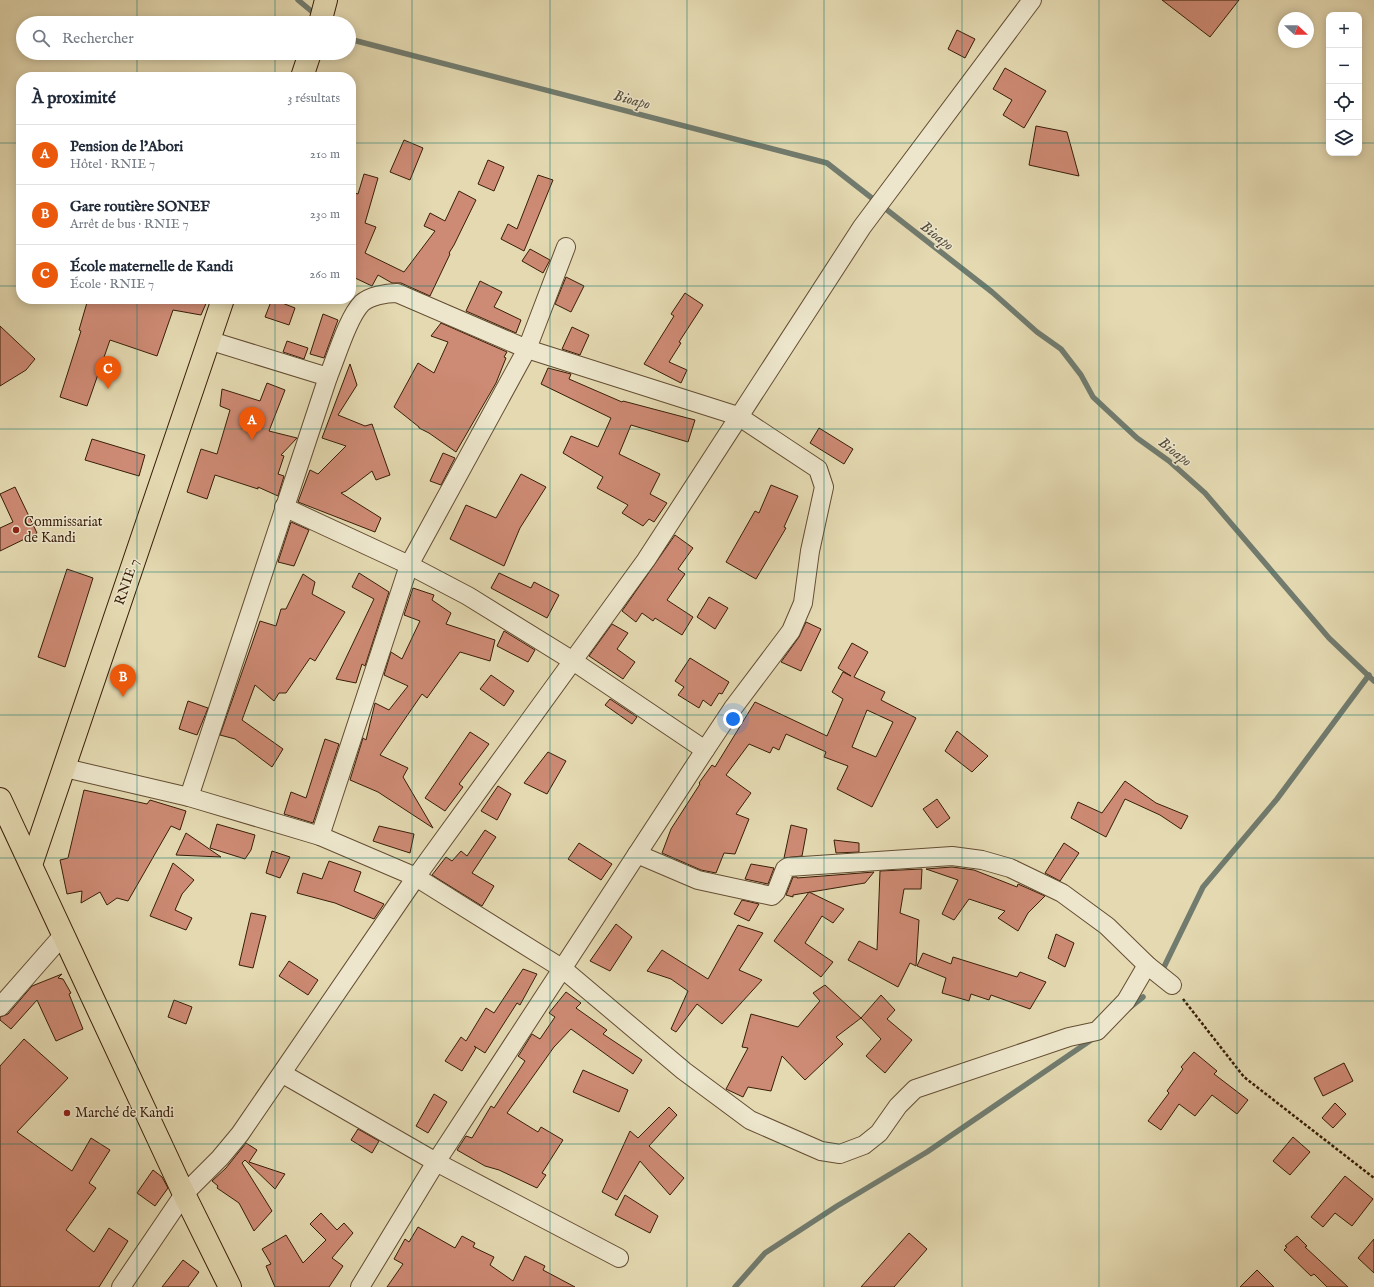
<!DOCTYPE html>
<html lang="fr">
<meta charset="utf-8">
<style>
:root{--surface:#fff;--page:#f6f6f7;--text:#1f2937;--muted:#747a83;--line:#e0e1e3;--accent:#ea580c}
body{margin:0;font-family:"IM FELL English",serif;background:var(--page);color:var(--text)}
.controls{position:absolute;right:12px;top:12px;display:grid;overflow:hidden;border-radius:8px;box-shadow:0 2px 10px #0003}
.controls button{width:36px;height:36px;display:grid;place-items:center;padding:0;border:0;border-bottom:1px solid var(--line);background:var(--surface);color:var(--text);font:20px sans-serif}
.compass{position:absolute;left:1278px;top:12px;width:36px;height:36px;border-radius:50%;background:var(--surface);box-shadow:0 2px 10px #0003;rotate:112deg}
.you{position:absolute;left:733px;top:719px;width:14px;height:14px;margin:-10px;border:3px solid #fff;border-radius:50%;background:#1a73e8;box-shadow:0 0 0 6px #1a73e833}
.badge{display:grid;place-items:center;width:26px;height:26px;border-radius:50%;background:var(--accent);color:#fff;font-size:13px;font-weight:700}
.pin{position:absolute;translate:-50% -33px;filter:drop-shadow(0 1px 2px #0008)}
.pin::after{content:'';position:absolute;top:21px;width:14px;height:12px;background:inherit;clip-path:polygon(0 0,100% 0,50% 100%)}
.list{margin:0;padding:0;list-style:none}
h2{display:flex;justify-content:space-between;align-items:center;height:52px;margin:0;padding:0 16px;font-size:17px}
h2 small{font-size:13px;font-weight:400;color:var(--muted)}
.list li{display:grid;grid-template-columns:26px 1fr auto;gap:12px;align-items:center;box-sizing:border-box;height:60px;padding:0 16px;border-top:1px solid var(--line)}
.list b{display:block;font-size:15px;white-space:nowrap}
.list p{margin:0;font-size:13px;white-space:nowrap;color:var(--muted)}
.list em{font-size:13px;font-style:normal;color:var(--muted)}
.icon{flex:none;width:22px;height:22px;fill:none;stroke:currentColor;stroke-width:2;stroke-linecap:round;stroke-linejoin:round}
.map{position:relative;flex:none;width:1374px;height:1287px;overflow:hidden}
.search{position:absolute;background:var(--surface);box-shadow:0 2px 10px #0003;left:16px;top:16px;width:340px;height:44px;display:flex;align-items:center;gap:10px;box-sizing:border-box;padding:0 14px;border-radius:22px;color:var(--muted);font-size:15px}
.panel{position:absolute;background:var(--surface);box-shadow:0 2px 10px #0003;left:16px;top:72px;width:340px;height:232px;border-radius:16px}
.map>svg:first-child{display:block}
</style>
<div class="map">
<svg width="1374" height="1287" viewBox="0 0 1374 1287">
<rect width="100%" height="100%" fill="#e4d9b1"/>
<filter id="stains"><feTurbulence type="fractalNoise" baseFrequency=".005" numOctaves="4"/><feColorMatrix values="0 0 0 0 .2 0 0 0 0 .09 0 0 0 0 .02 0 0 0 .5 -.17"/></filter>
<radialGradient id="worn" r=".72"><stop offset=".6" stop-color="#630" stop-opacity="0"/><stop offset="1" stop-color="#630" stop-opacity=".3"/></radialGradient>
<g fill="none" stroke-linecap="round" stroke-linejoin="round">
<g stroke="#717b6e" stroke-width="5.5">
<path d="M298,0l18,15"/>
<path d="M349,39l478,124 165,129 45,40 24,17 20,26 12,22 44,41 32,23 36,32 124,145 45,43"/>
<path d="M1163,969l40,-82 74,-88 92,-124"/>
<path d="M1129,1008l14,-11"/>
<path d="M735,1287l30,-34 72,-47 90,-54 167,-114"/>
</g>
</g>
<g fill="#cd8a74" stroke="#391e07" fill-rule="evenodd">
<path d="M1162,0h77l-29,37z"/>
<path d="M957,30l18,9 -10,19 -17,-9z"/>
<path d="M1005,68l41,23 -22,37 -21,-13 9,-15 -19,-11z"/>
<path d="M1036,126l31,6 12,44 -50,-11z"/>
<path d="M404,140l19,8 -13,32 -20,-8z"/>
<path d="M488,160l16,7 -10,24 -16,-7z"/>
<path d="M364,174l14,4 -13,45 11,4 -11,26 39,19 31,-41 -11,-5 6,-13 15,8 14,-30 17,9 -22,45 -5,8 1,1 -20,42 -29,-13h-9l-14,-8 -6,11 -17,-8 -4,9v-95l7,2z"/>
<path d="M538,175l15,5 -29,71 -23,-12 7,-15 9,5z"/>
<path d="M530,249l20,11 -7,13 -21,-12z"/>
<path d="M566,277l18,9 -13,26 -16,-8z"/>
<path d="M480,281l22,11 -8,15 27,13 -5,13 -50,-22z"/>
<path d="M685,293l18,12 -24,37 2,1 -12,19 18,8 -6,13 -37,-19 30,-48 -3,-2z"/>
<path d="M88,299h120l-7,16 -28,-5 -16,46 -47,-16 -23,66 -27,-9 21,-66 -2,-1z"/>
<path d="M272,299l23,9 -6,17 -24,-8z"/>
<path d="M323,314l15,6 -14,38 -14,-4z"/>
<path d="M441,323l66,29 -3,5 2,1 -10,25 -40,69 -27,-19 -10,-5v-1l-25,-20 24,-44 16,10 14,-31 -17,-6z"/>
<path d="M0,326l35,33 -9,11 -26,16z"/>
<path d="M572,327l17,8 -9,20 -18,-6z"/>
<path d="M287,341l21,7 -4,11 -21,-7z"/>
<path d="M350,364l7,21 -19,30 27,11 7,-2 18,51 -14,5 -4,-9 -26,20 -5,2 40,25 -6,14 -77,-30 12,-32 8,4 28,-28 -24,-8z"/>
<path d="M548,368l23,6 -2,5 53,23 1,-1 72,19 -7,22 -57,-17 -12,29 41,20 -10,20 17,9 -13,19 -5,-3 -6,7 -21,-13 6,-8 -31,-17 6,-11 -40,-24 8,-17 27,11 13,-29 -70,-34z"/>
<path d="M267,383l18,7 -16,41 28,7 -16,17 3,1 -6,18 6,2 -6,20 -20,-9v2l-43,-14 -8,24 -20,-7 14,-43 16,5 13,-44 -10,-4 2,-17 38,12z"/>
<path d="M819,428l34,21 -9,15 -34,-21z"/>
<path d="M92,439l53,16 -6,21 -54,-16z"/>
<path d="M443,453l12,5 -14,27 -11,-4z"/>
<path d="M521,474l25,13 -26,41 -16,38 -54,-27 16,-34 30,13z"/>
<path d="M771,485l27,11 -14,31 2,1 -30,51 -30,-17 29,-51 4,2z"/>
<path d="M15,487l22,46 -37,18v-23l13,-6 -13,-28z"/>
<path d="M291,522l18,8 -15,36 -16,-4z"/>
<path d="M675,535l18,13 -15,21 7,5 -18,26 26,17 -11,18 -27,-17 -2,3 -11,-8 -6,9 -14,-11z"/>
<path d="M67,569l26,9 -28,89 -27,-10z"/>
<path d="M359,573l30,19 -24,74 -3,-2 -6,19 -20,-4 38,-80 -22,-12z"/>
<path d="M499,573l32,15 3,-6 25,13 -12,23 -56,-30z"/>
<path d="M303,574l12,8 -3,12 33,18 -30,49 -5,-3 -24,35h-7l-5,8 -19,-16 -13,35 41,29 -11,18 -37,-28 -15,-4 40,-114 16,5 5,-17h5z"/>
<path d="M413,588l21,7 -2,5 19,13 -5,11 49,16 -5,21 -30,-9 -33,46 -5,-4 -42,61 28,13 -5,9 30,51 -55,-36 -28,-12 13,-42 3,2 9,-37 14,7 19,-24 -24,-11 7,-23 11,7 18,-38 -16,-6z"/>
<path d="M709,597l19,11 -13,21 -18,-12z"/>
<path d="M806,622l15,7 -20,42 -20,-9 18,-25z"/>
<path d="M612,624l16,9 -11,16 18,13 -12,17 -34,-23z"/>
<path d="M504,631l31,19 -7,12 -31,-16z"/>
<path d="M852,643l16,9 -14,25 31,15 -4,8 35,18 -44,89 -35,-18 11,-23 -24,-9 2,-5 -2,-1 -38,-17 -7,16 -6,-3 -3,6 -21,-9 -23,31 25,18 -15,21 13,5 -14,35 -11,-1 -8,20 -15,-3 -39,-17 9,-24 29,-45 -1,-1 13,-18 3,2 40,-65 72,34 16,-37 -11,-7 11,-20 8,4 -13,-8zM867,710l26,12 -17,35 -24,-10z"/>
<path d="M690,658l39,24 -7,12 -3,-1 -8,13 -8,-6 -4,8 -21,-13 6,-8 -9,-6z"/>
<path d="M491,675l23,16 -10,15 -24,-17z"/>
<path d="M610,699l27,18 -5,7 -27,-19z"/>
<path d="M188,701l20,7 -11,27 -18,-6z"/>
<path d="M957,731l31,25 -16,16 -27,-21z"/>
<path d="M470,732l19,12 -30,40 4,3 -18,24 -20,-13z"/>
<path d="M325,739l14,5 -26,79 -29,-9 7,-22 15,6z"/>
<path d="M548,752l18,9 -19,33 -23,-11z"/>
<path d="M1125,781l31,22 32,13 -7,13 -21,-14 -35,-16 -19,38 -35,-19 7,-16 24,11z"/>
<path d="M498,786l13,8 -14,26 -16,-9z"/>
<path d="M84,790l63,14 3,-4 36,11 -6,19 -9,-4 -43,75 -11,-3 -10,7 -7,-13 -19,11 1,-12 -15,3 -7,-34 8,-2z"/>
<path d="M937,799l13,19 -13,10 -14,-19z"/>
<path d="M217,824l38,11 -4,15 -6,9 -35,-11z"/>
<path d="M791,825l16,4 -5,27 -18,2z"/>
<path d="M379,826l35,8 -4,19 -37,-12z"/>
<path d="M485,830l11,7 -24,36 22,13 -12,20 -50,-31 14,-18 6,4 9,-10 6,5z"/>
<path d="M186,833l35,24 -45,-2z"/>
<path d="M834,840l25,3v9l-23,1z"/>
<path d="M579,843l33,21 -11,16 -33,-21z"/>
<path d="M1064,843l15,10 -19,28 -15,-8z"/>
<path d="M272,851l18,6 -10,21 -14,-5z"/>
<path d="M329,861l32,11 -7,19 30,13 -10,15 -39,-16 -38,-10 6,-20 19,6z"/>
<path d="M173,863l21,17 -12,14 -7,16 17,8 -6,12 -36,-14z"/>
<path d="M751,864l23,4 -6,16 -23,-5z"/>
<path d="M952,867l22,3 43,17 1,-3 27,12 -17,17 -10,18 -20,-13 7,-7 -36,-12 -15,21 -12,-6 16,-34 -32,-11z"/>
<path d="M922,869l-1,20h-17l-4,24 19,7 -3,46 -6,-3 -12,24 -50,-27 11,-19 18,9 3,-79z"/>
<path d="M874,872l-9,11 -72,12v2l-7,-2 7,-18h4v1z"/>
<path d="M809,892l35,17 -11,14 -11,-7 -17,27 28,19 -12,15 -47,-36z"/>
<path d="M742,900l17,4 -10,17 -15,-7z"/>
<path d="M251,913l15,3 -13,52 -14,-3z"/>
<path d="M616,924l16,13 -22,34 -20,-10z"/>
<path d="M738,925l25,8 -24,37 23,10 -40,44 -25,-20 -21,28 -5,-3 17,-38 -17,-12 -24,-8 15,-21 46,29z"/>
<path d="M1056,934l18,9 -9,24 -17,-9z"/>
<path d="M923,953l28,11 2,-7 64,20 3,-5 26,10 -16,27 -39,-14 -2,5 -18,-6 -2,7 -27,-8 4,-15 -29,-12z"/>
<path d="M289,961l29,19 -10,15 -29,-19z"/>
<path d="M523,969l14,5 -17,31 -3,-2 -32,50 -11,-7 2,2 -14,23 -17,-10 16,-24 5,4 20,-33 8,5z"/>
<path d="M62,974l-4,4 5,1 8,14 -2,1 14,35 -27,12 -19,-41 -26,29 -11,-9v-3l8,-3 24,-28z"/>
<path d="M825,985l36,33 -25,19 7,7 -38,36 -23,-24 -11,35 -23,-4 -5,10 -17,-8 22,-41 -6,-1 9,-33 47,13 22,-26 -7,-8z"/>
<path d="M566,992l15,11 -5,5 31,22 -4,4 39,26 -9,14 -62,-45 -17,18 -47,66 31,19 3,-5 22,13 -21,33 4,2 -9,13 -38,-18 -14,-4 -28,-16 9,-14 6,2 19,-32 3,2 31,-47 -7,-5 1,-1 13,-21 8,5 15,-22 -6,-4z"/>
<path d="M881,995l14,15 -8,9 25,21 -27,33 -19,-17 15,-17 -20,-21z"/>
<path d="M174,1000l18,7 -6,17 -18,-7z"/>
<path d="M24,1039l44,39 -51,54 55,39 19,-33 19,12 -21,33 7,5 -30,42 28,22 15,-24 19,13 -29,46h-99v-221z"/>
<path d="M1194,1052l23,19 -3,3 34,26 -11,14 -25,-19 -17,21 -16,-12 -18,26 -13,-9 21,-28 -2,-2 16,-22 -2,-2z"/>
<path d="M1344,1063l9,18 -30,15 -9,-18z"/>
<path d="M583,1070l45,20 -9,22 -46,-20z"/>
<path d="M434,1094l13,8 -19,31 -12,-7z"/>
<path d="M1335,1103l11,11 -13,14 -11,-10z"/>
<path d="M669,1107l8,8 -28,31 35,32 -14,17 -30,-34 -23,39 -15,-8 28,-61 8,7z"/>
<path d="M358,1129l21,12 -7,12 -21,-13z"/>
<path d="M1293,1137l17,15 -20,23 -17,-14z"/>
<path d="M246,1143l11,7 -8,12 36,12 -10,15 -30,-29 -3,3 30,48 -18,20 -15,-28 -22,-15 1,-2 -6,-5 14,-13z"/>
<path d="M153,1170l9,7 6,11 -13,18 -18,-13z"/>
<path d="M1345,1176l28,23 -21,27 -17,-13 -12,14 -12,-10z"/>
<path d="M625,1195l33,21 -8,17 -35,-18z"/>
<path d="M321,1213l16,17 7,-7 9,10 -21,25 11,8 -14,21h-54l-9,-21 5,-2 -9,-15 24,-14 17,28 23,-23 -16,-16z"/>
<path d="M418,1227l37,21 7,-12 13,7 -2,4 21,10 -4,8 23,16 12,-25 20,10 -2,4 32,17h-188l16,-23 -9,-5 11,-20 4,3z"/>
<path d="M909,1233l18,16 -33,38h-33z"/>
<path d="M1297,1236l10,10 -2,1 43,40h-21l-13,-13 -3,2 -27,-26 3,-3 -2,-1z"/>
<path d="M1374,1239v34l-16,-15z"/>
<path d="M183,1260l16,12 -11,15h-26z"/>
<path d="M1257,1270l17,17h-34z"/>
</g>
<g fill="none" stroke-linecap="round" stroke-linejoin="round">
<defs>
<g id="minor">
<path d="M208,340l120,37"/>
<path d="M284,507l125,58 59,31 105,65 132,89"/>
<path d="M65,768l124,29 131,39 96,41 147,92 121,102 66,49 71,31 19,3 24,-9 15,-12 19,-27 17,-17 154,-52 28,-6 29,-30 21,-36"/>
<path d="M189,797l139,-420c8,-19 20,-60 34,-74 8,-7 24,-10 35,-10l130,56 211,67 80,53 6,18 -14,64 -7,52 -12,28 -58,77 -28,42 -269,412 -76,125"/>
<path d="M320,836l89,-271 118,-216 39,-102"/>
<path d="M637,854l61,26 74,16 4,-4 9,-23 3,-2 164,-11 30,4 28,8 52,25 45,33 40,39 25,20"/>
<path d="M0,1007l64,-73"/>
<path d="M283,1074l153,88 183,96"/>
<path d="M121,1287l63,-93 36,-36 20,-24 176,-257 230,-317 216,-333 170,-227"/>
</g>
<g id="primary">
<path d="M320,23l6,-23"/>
<path d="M302,77l8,-24"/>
<path d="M0,799l184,395 46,93"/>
<path d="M31,865l192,-566"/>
</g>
</defs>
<use href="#minor" stroke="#644d32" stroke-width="20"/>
<use href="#primary" stroke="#391e07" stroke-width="24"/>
<path stroke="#391e07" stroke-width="2.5" stroke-dasharray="3 2" stroke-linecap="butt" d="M1183,999l61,78 130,101"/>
<use href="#minor" stroke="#ede6cc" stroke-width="18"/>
<use href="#primary" stroke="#e4d9b1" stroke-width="22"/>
</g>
<path fill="none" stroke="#0f766e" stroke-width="1" stroke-opacity="0.55" d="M137,0v23M275,0v23M412,0v1287M550,0v1287M687,0v1287M824,0v1287M962,0v1287M1099,0v1287M1237,0v1287M137,53v24M275,53v24M0,143h21M351,143h978M1359,143h15M0,286h21M351,286h1023M137,299v988M275,299v988M0,429h1374M0,572h1374M0,715h1374M0,858h1374M0,1001h1374M0,1144h1374"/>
<g fill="#8f2418" stroke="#ede6cc" stroke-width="1.5">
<circle cx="16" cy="530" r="4"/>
<circle cx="67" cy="1113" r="4"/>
</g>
<g text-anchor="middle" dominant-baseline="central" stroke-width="3" stroke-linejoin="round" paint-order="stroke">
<g font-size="14" fill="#391e07" stroke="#ede6cc" text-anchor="start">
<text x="24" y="522">Commissariat<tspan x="24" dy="16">de Kandi</tspan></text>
<text x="75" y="1113">Marché de Kandi</text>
</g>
<g font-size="14" fill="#391e07" stroke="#ede6cc">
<text transform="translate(127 582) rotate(-71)">RNIE 7</text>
</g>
<g font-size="15" font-style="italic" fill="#554c3b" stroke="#ede6cc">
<text transform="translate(632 100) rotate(15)">Bioapo</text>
<text transform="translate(937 236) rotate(38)">Bioapo</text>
<text transform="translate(1175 452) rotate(38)">Bioapo</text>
</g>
</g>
<rect width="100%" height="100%" filter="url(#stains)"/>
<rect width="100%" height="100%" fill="url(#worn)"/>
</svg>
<div class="controls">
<button>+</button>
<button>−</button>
<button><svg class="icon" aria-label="locate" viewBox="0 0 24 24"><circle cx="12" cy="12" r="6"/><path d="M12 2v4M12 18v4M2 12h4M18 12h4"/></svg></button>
<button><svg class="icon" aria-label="layers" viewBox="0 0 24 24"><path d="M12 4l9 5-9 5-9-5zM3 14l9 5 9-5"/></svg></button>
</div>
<svg class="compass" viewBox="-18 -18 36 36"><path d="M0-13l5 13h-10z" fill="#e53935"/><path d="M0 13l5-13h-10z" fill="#747a83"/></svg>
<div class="you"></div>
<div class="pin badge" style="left:252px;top:440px">A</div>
<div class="pin badge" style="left:123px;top:697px">B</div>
<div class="pin badge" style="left:108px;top:389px">C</div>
<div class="search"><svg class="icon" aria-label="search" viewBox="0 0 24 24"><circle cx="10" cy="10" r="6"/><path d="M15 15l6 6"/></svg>Rechercher</div>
<section class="panel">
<h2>À proximité<small>3 résultats</small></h2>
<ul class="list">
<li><span class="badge">A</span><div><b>Pension de l'Abori</b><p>Hôtel · RNIE 7</p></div><em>210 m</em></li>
<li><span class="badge">B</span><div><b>Gare routière SONEF</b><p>Arrêt de bus · RNIE 7</p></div><em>230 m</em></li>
<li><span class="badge">C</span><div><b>École maternelle de Kandi</b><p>École · RNIE 7</p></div><em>260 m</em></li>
</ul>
</section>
</div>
